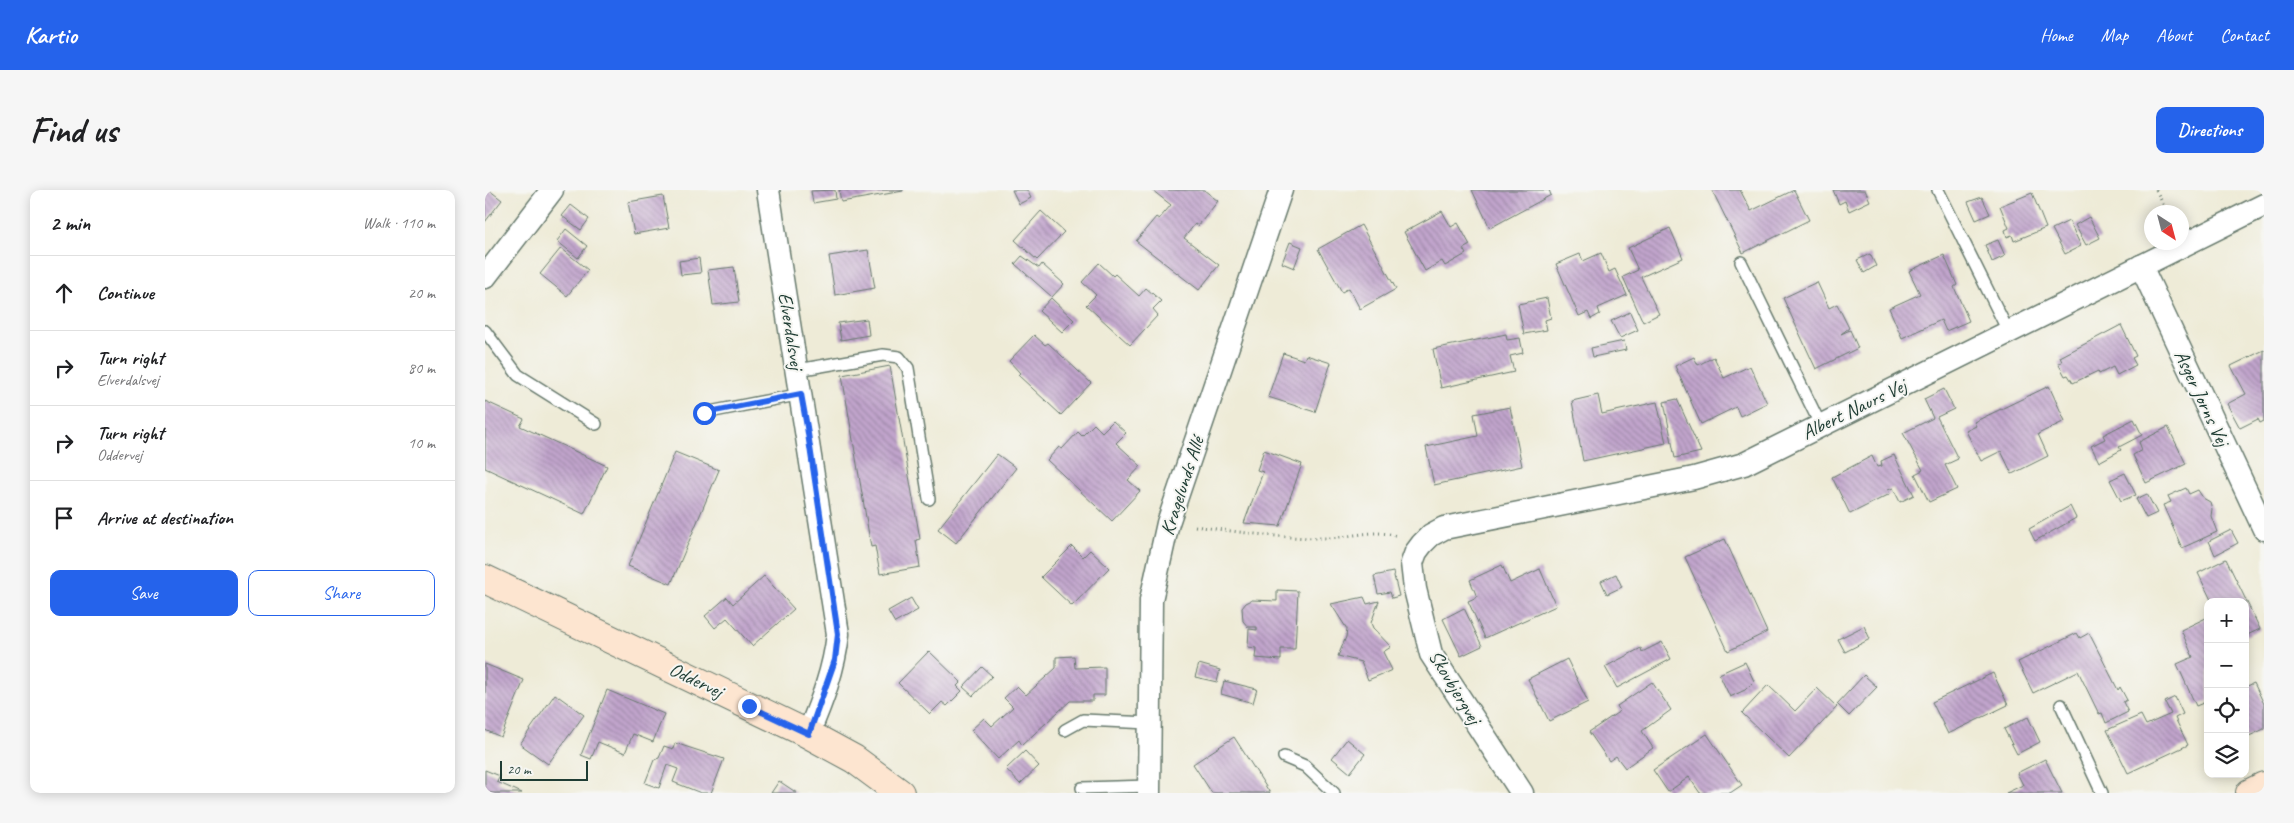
<!DOCTYPE html>
<meta charset="utf-8">
<style>
:root{--surface:#fff;--page:#f6f6f6;--text:#202124;--muted:#757577;--line:#e0e0e0;--accent:#2563eb}
body{margin:0;font-family:Caveat,sans-serif;background:var(--page);color:var(--text)}
.controls{position:absolute;right:15px;bottom:15px;display:grid;overflow:hidden;border-radius:10px;box-shadow:0 2px 12px #0003}
.controls button{width:45px;height:45px;display:grid;place-items:center;padding:0;border:0;border-bottom:1px solid var(--line);background:var(--surface);color:var(--text);font:25px sans-serif}
.compass{position:absolute;left:1659px;top:15px;width:45px;height:45px;border-radius:50%;background:var(--surface);box-shadow:0 2px 12px #0003;rotate:144deg}
.scale{position:absolute;left:15px;bottom:12px;width:88px;box-sizing:border-box;padding-left:5px;border:2px solid #1f3d34;border-top:0;font-size:14px;line-height:18px;white-space:nowrap;color:#1f3d34;-webkit-text-stroke:4px #f6f6f2;paint-order:stroke}
.stop{position:absolute;width:15px;height:15px;margin:-11px;border:4px solid #2563eb;border-radius:50%;background:#fff}
.stop.end{background:#2563eb;border-color:#fff;box-shadow:0 1px 5px #0008}
.list{margin:0;padding:0;list-style:none}
h2{display:flex;justify-content:space-between;align-items:center;height:65px;margin:0;padding:0 20px;font-size:21px}
h2 small{font-size:16px;font-weight:400;color:var(--muted)}
.list li{display:grid;grid-template-columns:32px 1fr auto;gap:15px;align-items:center;box-sizing:border-box;height:75px;padding:0 20px;border-top:1px solid var(--line)}
.list b{display:block;font-size:19px;white-space:nowrap}
.list p{margin:0;font-size:16px;white-space:nowrap;color:var(--muted)}
.list em{font-size:16px;font-style:normal;color:var(--muted)}
.actions{display:flex;gap:10px;padding:15px 20px}
.actions a{flex:1;padding:11px 0;border:1px solid var(--accent);border-radius:10px;text-align:center;font-size:18px;color:var(--accent)}
.actions .main{background:var(--accent);color:#fff}
.icon{flex:none;width:28px;height:28px;fill:none;stroke:currentColor;stroke-width:2;stroke-linecap:round;stroke-linejoin:round}
.map{position:relative;flex:none;width:1779px;height:603px;overflow:hidden;border-radius:10px}
header{display:flex;align-items:center;gap:30px;box-sizing:border-box;height:70px;padding:0 25px;background:var(--accent);color:#fff}
header strong{font-size:24px}
nav{display:flex;gap:28px;margin-inline-start:auto;font-size:18px}
.intro{display:flex;align-items:center;justify-content:space-between;box-sizing:border-box;height:120px;padding:0 30px}
h1{margin:0;font-size:35px}
.button{padding:12px 22px;border-radius:10px;background:var(--accent);color:#fff;font-size:18px;font-weight:700}
main{display:flex;gap:30px;padding:0 30px}
aside{flex:1;background:var(--surface);border-radius:10px;box-shadow:0 2px 12px #0003}
.map>svg:first-child{display:block}
</style>
<header>
<strong>Kartio</strong>
<nav><a>Home</a><a>Map</a><a>About</a><a>Contact</a></nav>
</header>
<div class="intro"><h1>Find us</h1><a class="button">Directions</a></div>
<main>
<aside>
<h2>2 min<small>Walk · 110 m</small></h2>
<ul class="list">
<li><svg class="icon" aria-label="ahead" viewBox="0 0 24 24"><path d="M12 20V5M6 11l6-6 6 6"/></svg><div><b>Continue</b></div><em>20 m</em></li>
<li><svg class="icon" aria-label="right" viewBox="0 0 24 24"><path d="M7 20v-9h11M14 6l5 5-5 5"/></svg><div><b>Turn right</b><p>Elverdalsvej</p></div><em>80 m</em></li>
<li><svg class="icon" aria-label="right" viewBox="0 0 24 24"><path d="M7 20v-9h11M14 6l5 5-5 5"/></svg><div><b>Turn right</b><p>Oddervej</p></div><em>10 m</em></li>
<li><svg class="icon" aria-label="arrive" viewBox="0 0 24 24"><path d="M6 21V4h12l-3 4 3 4H6"/></svg><div><b>Arrive at destination</b></div></li>
</ul>
<div class="actions"><a class="main">Save</a><a>Share</a></div>
</aside>
<div class="map">
<svg width="1779" height="603" viewBox="0 0 1779 603">
<defs>
<pattern id="building-back-hatch" width="6" height="6" patternUnits="userSpaceOnUse" patternTransform="scale(1.25)"><rect width="6" height="6" fill="#c1a4cc"/><path d="M-1 5l2 2M0 0l6 6M5-1l2 2" fill="none" stroke="#9c87a6"/></pattern>
</defs>
<rect width="100%" height="100%" fill="#f6f6f2"/>
<filter id="ink" filterUnits="userSpaceOnUse"><feTurbulence type="fractalNoise" baseFrequency=".02" numOctaves="2"/><feDisplacementMap in="SourceGraphic" scale="10" xChannelSelector="R" yChannelSelector="G"/><feConvolveMatrix kernelMatrix="1 2 1 2 8 2 1 2 1" color-interpolation-filters="sRGB"/></filter>
<filter id="wash" filterUnits="userSpaceOnUse"><feTurbulence type="fractalNoise" baseFrequency=".0096" numOctaves="4" result="noise"/><feDisplacementMap in="SourceGraphic" scale="20" xChannelSelector="R" yChannelSelector="G"/><feGaussianBlur stdDeviation="1.12" result="paint"/><feColorMatrix in="noise" values="0 0 0 0 0 0 0 0 0 0 0 0 0 0 0 0 0 1.4 0 .05"/><feComposite in="paint" operator="in"/></filter>
<g filter="url(#wash)">
<rect width="100%" height="100%" fill="#eeebd7"/>
<g id="blocks">
<g fill="url(#building-back-hatch)">
<path d="M0,0h4l13,10 -17,22z"/>
<path d="M350,0l1,9 -23,4 -2,-12z"/>
<path d="M354,0h64v1l-62,11z"/>
<path d="M527,0h15l4,8 -12,6z"/>
<path d="M667,0h52l14,11 -20,25 -3,-2 -11,14 35,27 -20,25 -63,-49 20,-24 3,2 12,-14z"/>
<path d="M987,0h77l2,5 -61,33z"/>
<path d="M1227,0h28l11,21 43,-21 15,30 -66,33z"/>
<path d="M1348,0h32l5,11 -21,10 -4,-10 -6,3z"/>
<path d="M1547,3l14,35 -32,13 -2,-6 -5,2 -2,-7 4,-2 -9,-22z"/>
<path d="M178,6l6,32 -35,6 -6,-32z"/>
<path d="M1497,7l8,17 -14,6 -8,-18z"/>
<path d="M86,15l18,14 -8,11 -19,-14z"/>
<path d="M556,21l23,21 -27,28 -22,-20z"/>
<path d="M957,21l9,16 7,-4 12,22 -7,4 3,5 -21,12 -3,-5 -17,10 -21,-39z"/>
<path d="M1604,27l11,21 -14,7 -11,-20z"/>
<path d="M1584,31l12,25 -16,8 -13,-25z"/>
<path d="M876,35l35,64 -36,20 -11,-21 -7,4 -24,-43z"/>
<path d="M1185,38l13,30 -42,19 18,37 -16,8 -20,-45 15,-7 -10,-22z"/>
<path d="M81,39l21,17 -9,12 -21,-17z"/>
<path d="M1513,50l7,16 -13,6 -7,-17z"/>
<path d="M805,52l12,5 -8,21 -12,-5z"/>
<path d="M76,58l27,22 -21,26 -27,-22z"/>
<path d="M383,60l7,38 -40,7 -6,-39z"/>
<path d="M1116,63l8,19 6,-3 12,26 -29,13 2,6 -9,5 -3,-7 -9,4 -23,-52 24,-10 3,7z"/>
<path d="M1385,64l6,12 -12,7 -7,-13z"/>
<path d="M1459,65l13,30 -3,2 15,34 -23,10 -5,-11 -39,18 -13,-30 31,-14 -11,-23z"/>
<path d="M537,66l17,12 3,-4 22,20 -12,13 -37,-33z"/>
<path d="M214,68l2,15 -20,2 -2,-14z"/>
<path d="M614,73l14,13 2,-2 24,22 7,-8 15,13 -8,8 5,6 -28,30 -44,-40 10,-10 -14,-13z"/>
<path d="M249,77l5,35 -26,3 -5,-35z"/>
<path d="M1332,92l12,26 8,-4 12,24 -8,6 9,-4 8,18 -42,21 -33,-71z"/>
<path d="M566,108l23,22 -12,12 -23,-21z"/>
<path d="M1062,108l4,20 -6,2 2,10 -23,4 -6,-30z"/>
<path d="M1145,122l8,18 -18,8 -9,-17z"/>
<path d="M382,129l2,16 -28,5 -3,-17z"/>
<path d="M1636,135l15,31 -4,2 4,7 -19,10 -4,-8 -14,7 -1,-3 -25,12 -5,-8 -3,1 -7,-13 4,-1 -2,-5z"/>
<path d="M1021,144l1,6 13,-2 3,15 -13,3 4,16 -73,16 -8,-39z"/>
<path d="M549,145l11,10 3,-2 43,40 -30,32 -43,-40 2,-2 -11,-12z"/>
<path d="M1139,151l2,9 -33,7 -2,-9z"/>
<path d="M1779,160v71l-4,2 -2,-4 -18,9 -13,-24 19,-10 -15,-28z"/>
<path d="M798,163l21,7 2,-5 25,8 -16,49 -47,-15z"/>
<path d="M1209,167l4,8 16,-8 10,21 26,-12 17,37 -27,13 -4,-9 -35,17 -26,-58z"/>
<path d="M405,176l30,173 -4,1 4,27 -40,7 -5,-28 -4,1 -29,-172z"/>
<path d="M1564,196l16,35 -27,13 10,22 -36,18 -11,-23 -20,10 -15,-30 10,-5 -2,-4z"/>
<path d="M1459,199l10,20 -17,8 21,42 -13,6 12,24 -28,13 -14,-28 8,-4 -20,-37 30,-15 -9,-19z"/>
<path d="M1113,205l4,19 55,-12 9,41 -83,18 -11,-60z"/>
<path d="M1192,209l24,53 -26,6 -11,-56z"/>
<path d="M0,211l39,18 -4,7 87,40 -23,48 -99,-46z"/>
<path d="M1025,217l12,59 -88,19 -8,-38 52,-11 -4,-22z"/>
<path d="M1649,229l8,16 -23,12 2,3 -22,12 -8,-16 14,-7 -2,-4z"/>
<path d="M628,231l13,12 -10,10 25,23 -13,14 12,11 -28,30 -65,-61 12,-13 3,2 16,-17 4,4 12,-12 8,8z"/>
<path d="M1683,237l18,37 -40,19 -13,-28 9,-5 -3,-8z"/>
<path d="M779,260l38,14 -22,62 -36,-3 19,-51 -6,-2z"/>
<path d="M190,262l44,18 -48,114 -43,-18z"/>
<path d="M512,264l19,14 -60,75 -18,-14z"/>
<path d="M1409,265l20,40 -14,7 -7,-14 -5,2 2,4 -40,20 -18,-37 40,-21 5,11 5,-1 -1,-5z"/>
<path d="M1640,283l11,22 -15,6 -11,-21z"/>
<path d="M1701,298l3,6 9,-4 5,8 7,4 2,7 -1,7 6,16 -35,16 -19,-43 8,-3 -3,-6z"/>
<path d="M1662,304l10,19 -11,5 -10,-19z"/>
<path d="M1585,316l6,12 -41,23 -6,-12z"/>
<path d="M1746,340l7,13 -23,12 -6,-14z"/>
<path d="M1240,349l42,93 -39,19 -43,-94z"/>
<path d="M587,356l11,11 7,-7 19,18 -37,38 -31,-29z"/>
<path d="M1741,369l34,70 -15,7v-34h-33l-14,-29z"/>
<path d="M1017,375l8,18 30,-14 16,37 -71,32 -17,-37 9,-4 -7,-17z"/>
<path d="M908,382l6,24 -7,2 -2,-6 -12,2 -4,-18z"/>
<path d="M1131,384l6,13 -15,7 -6,-13z"/>
<path d="M279,386l30,33 -42,37 -25,-28 -12,10 -10,-12 22,-19 6,7z"/>
<path d="M792,400l21,1 -3,58h-14v11l-26,-2 1,-10 -8,-1 1,-18 8,1v-3h-9l-5,-6 -1,-13 4,-5 6,-3 25,1z"/>
<path d="M879,407l3,7 12,-3 -8,22 2,5 18,19 -8,5 9,18 -24,10 -7,-18 -23,-6 8,-19 1,-8 -16,-25z"/>
<path d="M426,408l7,12 -23,13 -7,-12z"/>
<path d="M979,418l18,38 -21,10 -18,-37z"/>
<path d="M1723,427v37l-2,1 2,5v41l-12,5 -19,-42 16,-7 -12,-27z"/>
<path d="M1379,436l6,13 -25,13 -7,-13z"/>
<path d="M1592,443l3,5 9,-5 29,57 2,-3 7,13 -4,2 5,10 -22,11 -4,-10 -3,1 -21,-43 -45,22 -15,-31z"/>
<path d="M1177,452l9,17 -54,29 -12,-21 36,-19 1,4z"/>
<path d="M444,461l32,31 -4,4 5,5 -15,15 -5,-4 -12,12 -32,-31z"/>
<path d="M589,466l1,12 30,-1v28h-12v6h-23l-48,44 -3,-5 -21,19 -27,-29 13,-12 8,8 21,-19 -9,-9 13,-12 9,9 30,-27v-11z"/>
<path d="M1082,469l21,43 -39,19 -21,-42z"/>
<path d="M1260,472l9,19 -9,9 -15,7 -11,-23z"/>
<path d="M0,474l39,16 -23,57 -16,-7z"/>
<path d="M714,474l21,6 -3,12 -22,-5z"/>
<path d="M497,477l10,9 -19,20 -10,-9z"/>
<path d="M1508,483l15,32 -60,29 -16,-32z"/>
<path d="M1379,485l13,12 -28,29 -12,-12z"/>
<path d="M739,491l33,8 -4,14 -32,-9z"/>
<path d="M1167,492l19,28 -29,21 11,17 -28,20 -9,-12 -7,5 -20,-29 31,-21 -3,-5z"/>
<path d="M1769,493l10,21v25l-19,9v-51z"/>
<path d="M1283,495l27,26 22,-23 20,19 -48,51 -47,-45z"/>
<path d="M122,500l57,24 -11,28 -20,-8 -8,19 -27,-11 -7,17 -10,-4z"/>
<path d="M70,504l29,21 -36,49 -28,-20z"/>
<path d="M1690,507l8,17 -8,4 13,27 -60,28 -21,-43 34,-15 5,10 25,-11 -6,-12z"/>
<path d="M1543,527l12,25 -23,12 -13,-25z"/>
<path d="M1222,544l35,51 -12,8h-30l-11,-16 -21,15 -15,-22z"/>
<path d="M749,547l36,56h-58l-19,-29z"/>
<path d="M862,549l18,15 -15,19 -18,-15z"/>
<path d="M190,553l49,16 -13,34h-10l-28,-11 5,-13 -11,-4 -8,23 -14,-5 9,-23 5,-2 5,-12 9,3z"/>
<path d="M540,561l14,15 -19,18 -14,-15z"/>
<path d="M1560,569l17,34h-56l17,-8 -6,-12z"/>
<path d="M0,580l15,6 -3,6 25,11h-37z"/>
<path d="M294,591l18,12h-26z"/>
</g>
</g>
</g>
<g filter="url(#ink)">
<use href="#blocks" fill-opacity="0" stroke="#677a6d" stroke-width="1"/>
<g fill="none" stroke-linecap="round" stroke-linejoin="round">
<defs>
<g id="lane">
<path d="M1453,0l71,143"/>
<path d="M1256,72l80,164"/>
<path d="M0,141l33,44 78,49"/>
<path d="M313,180l85,-15 16,2 9,11 21,131"/>
<path d="M219,223l98,-19"/>
<path d="M1576,515l41,88"/>
<path d="M580,540l18,-10 67,3"/>
<path d="M799,567l21,9 29,27"/>
<path d="M597,598l67,-2"/>
</g>
<g id="street">
<path d="M283,0l70,444c-4,36 -16,67 -30,100"/>
<path d="M1656,76l123,263"/>
<path d="M0,87l67,-87"/>
<path d="M664,603l2,-193 17,-77 113,-333"/>
<path d="M1037,603l-91,-139 -16,-65 -3,-26 4,-11 6,-8 9,-9 13,-7 250,-50 50,-14 520,-259"/>
</g>
<g id="secondary">
<path d="M0,389l323,155 46,25 46,34"/>
<path d="M1765,603l14,-7"/>
</g>
</defs>
<use href="#lane" stroke="#677a6d" stroke-width="14"/>
<use href="#street" stroke="#677a6d" stroke-width="25"/>
<use href="#secondary" stroke="#677a6d" stroke-width="30"/>
<g stroke="#677a6d" stroke-width="3" stroke-dasharray="1 4" stroke-linecap="butt">
<path d="M1671,0l11,22"/>
<path d="M710,336c42,6 84,12 126,12 26,1 51,-10 76,-2"/>
</g>
<use href="#lane" stroke="#fff" stroke-width="11"/>
<use href="#street" stroke="#fff" stroke-width="22"/>
<use href="#secondary" stroke="#fde5d0" stroke-width="28"/>
</g>
</g>
<g fill="none" stroke-linecap="round" stroke-linejoin="round" filter="url(#ink)">
<path stroke="#2563eb" stroke-width="6" d="M219,223l97,-19 6,33 31,207 -3,26 -26,74 -60,-28"/>
</g>
<g text-anchor="middle" dominant-baseline="central" stroke-width="4" stroke-linejoin="round" paint-order="stroke">
<g font-size="20" fill="#1f3d34" stroke="#f6f6f2">
<text transform="translate(306 141) rotate(81)">Elverdalsvej</text>
<text transform="translate(1717 208) rotate(65)">Asger Jorns Vej</text>
<text transform="translate(1369 219) rotate(-26)">Albert Naurs Vej</text>
<text transform="translate(697 296) rotate(-72)">Kragelunds Allé</text>
<text transform="translate(211 490) rotate(26)">Oddervej</text>
<text transform="translate(970 497) rotate(59)">Skovbjergvej</text>
</g>
</g>
</svg>
<div class="controls">
<button>+</button>
<button>−</button>
<button><svg class="icon" aria-label="locate" viewBox="0 0 24 24"><circle cx="12" cy="12" r="6"/><path d="M12 2v4M12 18v4M2 12h4M18 12h4"/></svg></button>
<button><svg class="icon" aria-label="layers" viewBox="0 0 24 24"><path d="M12 4l9 5-9 5-9-5zM3 14l9 5 9-5"/></svg></button>
</div>
<svg class="compass" viewBox="-18 -18 36 36"><path d="M0-13l5 13h-10z" fill="#e53935"/><path d="M0 13l5-13h-10z" fill="#757577"/></svg>
<div class="scale">20 m</div>
<div class="stop" style="left:219px;top:223px"></div>
<div class="stop end" style="left:264px;top:516px"></div>
</div>
</main>
